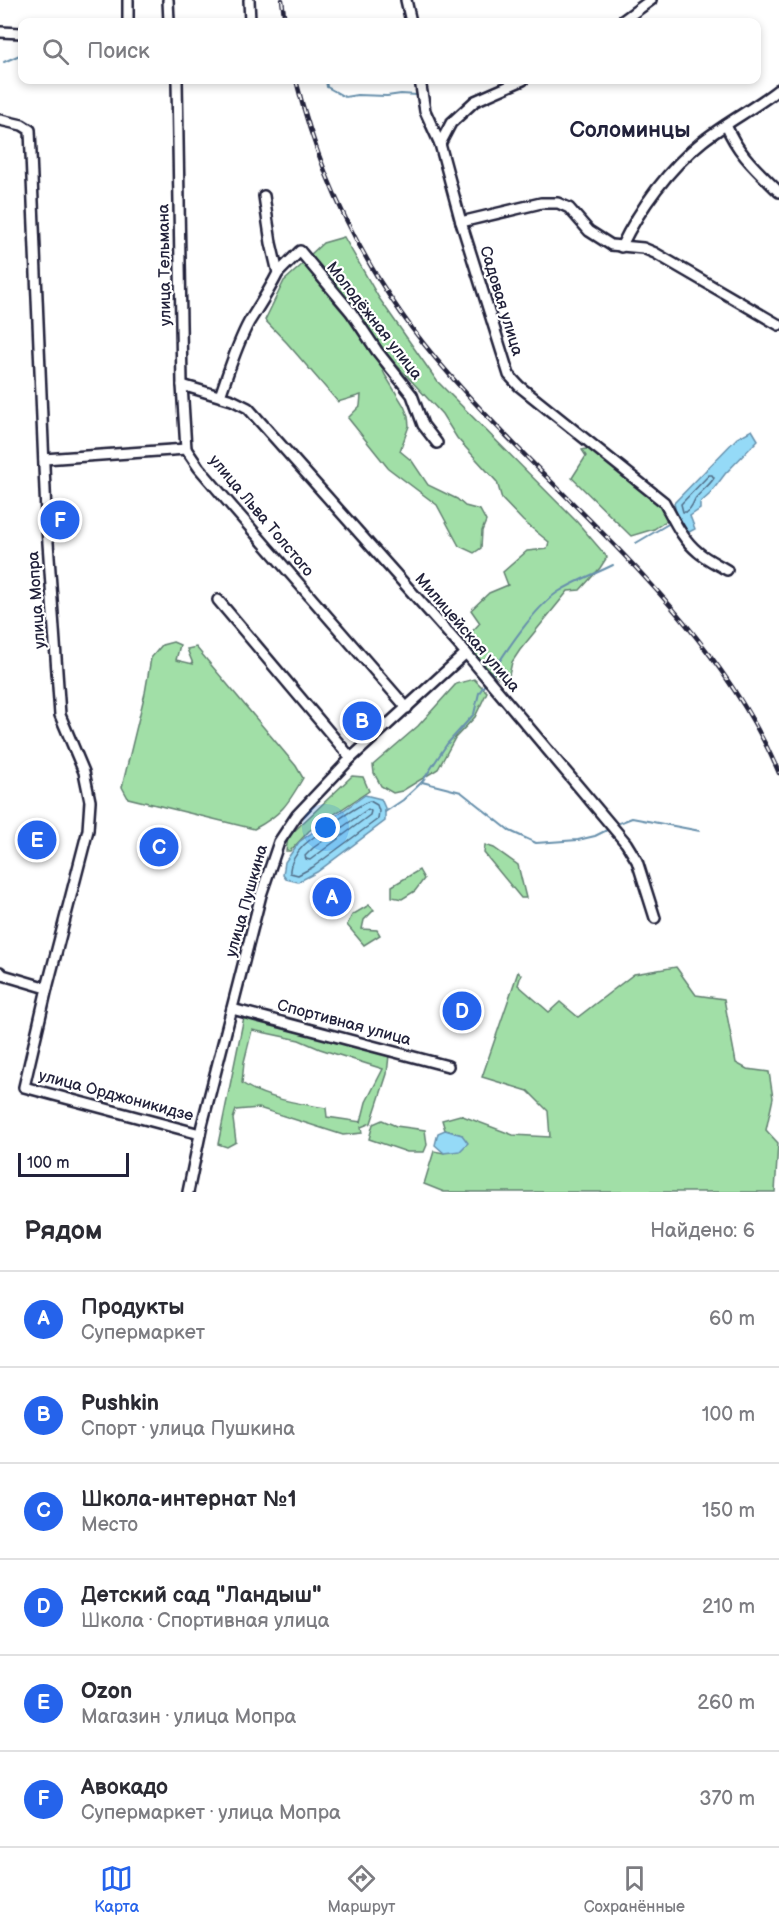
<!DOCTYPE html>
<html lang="ru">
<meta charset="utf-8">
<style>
:root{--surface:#fff;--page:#f2f2f3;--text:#2b2b33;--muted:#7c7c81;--line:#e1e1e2;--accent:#2563eb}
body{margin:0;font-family:"Balsamiq Sans",sans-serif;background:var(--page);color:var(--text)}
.scale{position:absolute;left:18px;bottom:15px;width:111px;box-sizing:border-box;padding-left:6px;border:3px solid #22223b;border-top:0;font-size:16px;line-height:21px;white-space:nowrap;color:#22223b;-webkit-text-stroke:4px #fff;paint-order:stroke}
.you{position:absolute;left:326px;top:828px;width:21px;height:21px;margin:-15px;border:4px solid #fff;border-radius:50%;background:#1a73e8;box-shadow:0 0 0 9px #1a73e833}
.badge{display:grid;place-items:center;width:39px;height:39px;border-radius:50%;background:var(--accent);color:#fff;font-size:20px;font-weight:700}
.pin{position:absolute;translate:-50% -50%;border:3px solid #fff;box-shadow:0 2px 6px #0006}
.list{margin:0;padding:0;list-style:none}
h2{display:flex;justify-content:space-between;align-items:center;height:78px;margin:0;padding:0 24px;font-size:26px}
h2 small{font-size:20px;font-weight:400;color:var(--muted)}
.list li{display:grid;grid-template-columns:39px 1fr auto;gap:18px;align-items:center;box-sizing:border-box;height:96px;padding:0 24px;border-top:2px solid var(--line)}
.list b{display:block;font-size:22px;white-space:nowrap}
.list p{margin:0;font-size:20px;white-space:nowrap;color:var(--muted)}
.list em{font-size:20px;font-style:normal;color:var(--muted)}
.icon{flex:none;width:33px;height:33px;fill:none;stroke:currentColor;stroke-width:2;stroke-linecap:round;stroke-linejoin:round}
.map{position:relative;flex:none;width:779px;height:1192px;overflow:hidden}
.search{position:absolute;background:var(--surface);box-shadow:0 3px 9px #0003;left:18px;right:18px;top:18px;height:66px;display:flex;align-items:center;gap:15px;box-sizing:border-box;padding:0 21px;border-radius:12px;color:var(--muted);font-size:22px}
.sheet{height:654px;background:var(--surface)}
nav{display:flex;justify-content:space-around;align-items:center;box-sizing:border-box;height:84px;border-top:2px solid var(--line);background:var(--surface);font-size:16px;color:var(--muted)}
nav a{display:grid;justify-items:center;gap:3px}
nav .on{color:var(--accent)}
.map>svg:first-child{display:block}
</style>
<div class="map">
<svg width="779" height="1192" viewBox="0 0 779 1192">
<rect width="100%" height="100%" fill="#fff"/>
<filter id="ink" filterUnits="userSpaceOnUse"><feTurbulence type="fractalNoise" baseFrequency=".0167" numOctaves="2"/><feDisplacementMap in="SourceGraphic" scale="12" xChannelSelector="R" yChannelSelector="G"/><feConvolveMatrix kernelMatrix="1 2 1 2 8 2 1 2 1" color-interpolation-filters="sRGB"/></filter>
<g filter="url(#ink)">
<g fill="#a1dfa7" stroke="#628071" stroke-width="1.5" fill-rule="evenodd">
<path d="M344,237l35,61 58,83 140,141 30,35 -7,11 -20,22 -12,1 -48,59 -8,12 -5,22 -22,-17 -20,-28 15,-16 -9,-13 18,-17 19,-8 -5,-13 24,-21 20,-2 2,-7 -26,-21 -21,-22 -5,-17 -40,-44 -15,-24 -49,-53 -84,-105 14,-13z"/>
<path d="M304,263l23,31 44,51 14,30 19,31 4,10 1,10 -9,25 12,10 16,24 29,14 8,7 15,4 6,11 -4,10 -1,17 -7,5 -15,-7 -22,-41 -49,-37 -40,-50 12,-12 1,-11 -23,7 -51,-59 -22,-23 19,-39z"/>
<path d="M590,448l69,55 10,16 -15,10 -23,7 -59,-58 14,-22 -4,-6z"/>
<path d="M173,642l7,3 -4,15 17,4 -6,-15 9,-2 100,119 7,12c-15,26 -22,37 -49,51l-126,-31 -6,-11 23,-94 6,-35 11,-13z"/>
<path d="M474,679l13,13 -12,25 -20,21 -17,31 -36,22 -9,2 -12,-7 -7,-13 -1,-8 45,-39 38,-42z"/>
<path d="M352,776l11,1 6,14 -60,40 -19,20h-4l2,-14z"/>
<path d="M485,845l9,3 24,17 8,33h-5l-37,-45z"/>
<path d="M419,870l5,9 -9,12 -13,8 -10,-2v-11z"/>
<path d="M369,905l5,5 -10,10 -2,9 15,1 3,5 -16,10 -17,-20 5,-10z"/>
<path d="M676,967l20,28 28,4 12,64 11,6 22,3 4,26 -7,32 12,13 -3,49h-331l-20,-8 10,-33 10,2 18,-18 -17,-5 -3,-10 18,-5 53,20 37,2 -2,-26 -20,-20 -46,-14 36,-105 3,3 -3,10 31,27 11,-10 18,15 56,-43z"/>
<path d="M244,1017l145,38 -2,19 -16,49 -10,4 1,6 -19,2 -84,-27 -23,2 -3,9 3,23 -9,5 -9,-3zM252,1030l47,10 21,9 63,20 -17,33 -5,20 -34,-5 -1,-9c-26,-4 -63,-10 -84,-25l2,-21z"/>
<path d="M382,1120l14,6 29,4 2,15 -3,7h-17l-38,-13 4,-15z"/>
</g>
<g fill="#95daf7" stroke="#6790ac" stroke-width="1.5">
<path d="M752,430l6,10 -33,34 -15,20 -10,9v6l-10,7 5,13 -6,3 -11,-9 -4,-20 63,-65z"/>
<path d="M365,795l16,4 4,9v13l-68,51 -19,10 -12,-3 -3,-4 2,-13 14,-20z"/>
<path d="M445,1130l17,5 6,8 -8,8 -16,2 -9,-8 3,-12z"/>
</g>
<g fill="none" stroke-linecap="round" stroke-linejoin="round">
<g stroke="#506c86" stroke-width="1.5">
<path d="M709,475h3l2,3c-5,8 -15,15 -19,21 -3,6 -3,9 -9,13h-3l-2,-8z"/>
<path d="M370,801l7,4 2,6 -1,8 -65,48 -15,8 -8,-2c-1,-9 7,-21 14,-28 9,-8 56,-42 66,-44z"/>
<path d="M368,809l3,2 -1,4 -60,45 -4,-1 -1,-3 8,-8z"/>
</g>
<g stroke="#6790ac" stroke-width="2">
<path d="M4,62l18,-8"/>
<path d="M326,80l1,7 18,10 12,-2 30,1 14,-2 16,1"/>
<path d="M636,543l34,-20"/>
<path d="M490,676c16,-25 44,-68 68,-84 17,-11 37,-18 55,-27"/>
<path d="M422,782l39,10 49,39 26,12 42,-3 17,-4 14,-7"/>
<path d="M385,812l18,-12 19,-18 25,-38 27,-30 5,-21 8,-12"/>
<path d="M619,823l13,-5 68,13"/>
</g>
<defs>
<g id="minor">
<path d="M128,0v22"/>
<path d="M168,0l1,22"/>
<path d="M249,0l1,22"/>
<path d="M406,0l5,22"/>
<path d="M621,22l30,-22"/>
<path d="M0,32l22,1"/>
<path d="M177,80l5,305 4,64"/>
<path d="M420,80l5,31 15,33 21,78 48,153 10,11 145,116c10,18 18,37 34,50 8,7 19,12 29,18"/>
<path d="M0,120l22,5 8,5 16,384 14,201 24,57 6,29 -2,29 -41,158 -23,99 176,47"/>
<path d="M726,125c12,29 31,45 53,67"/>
<path d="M440,144l11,-21 24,-22 48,-21"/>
<path d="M461,222l80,-19h17l11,5 20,23 22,14 32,3 12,5 124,72"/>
<path d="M621,247c19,-39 48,-79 82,-106 24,-19 52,-33 76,-52"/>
<path d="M278,273l22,-22 51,61 26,39 35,44 11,30 14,18"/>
<path d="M182,385l50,15 16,8 218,245 160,190 11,18 18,57"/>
<path d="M220,396c9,-25 16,-50 29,-74 10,-16 20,-31 29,-49l-7,-30 -7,-47"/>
<path d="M44,459l142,-10 13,19 36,42 172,198"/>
<path d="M218,600l133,158"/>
<path d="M0,972l3,3 44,13"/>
<path d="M232,1009l216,57"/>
<path d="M188,1192l14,-67 59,-230 18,-53 18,-27 54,-57 115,-105"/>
</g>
</defs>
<use href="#minor" stroke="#22223b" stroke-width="14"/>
<use href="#minor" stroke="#fff" stroke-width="9"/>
<defs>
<g id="rail">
<path d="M282,0l3,22"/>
<path d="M296,80c27,109 78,209 153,294 113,131 260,236 330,399"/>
</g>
</defs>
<use href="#rail" stroke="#22223b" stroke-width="4.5"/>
<use href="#rail" stroke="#fff" stroke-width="2" stroke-dasharray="7" stroke-linecap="butt"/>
</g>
</g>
<g text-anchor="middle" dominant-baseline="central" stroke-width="4.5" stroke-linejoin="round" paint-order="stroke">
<g font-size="16" fill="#22223b" stroke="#fff">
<text transform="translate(165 265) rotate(-91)">улица Тельмана</text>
<text transform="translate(501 301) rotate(73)">Садовая улица</text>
<text transform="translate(374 321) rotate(52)">Молодёжная улица</text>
<text transform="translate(261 516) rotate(50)">улица Льва Толстого</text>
<text transform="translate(37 600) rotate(-94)">улица Мопра</text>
<text transform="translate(467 633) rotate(49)">Милицейская улица</text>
<text transform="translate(247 901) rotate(-74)">улица Пушкина</text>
<text transform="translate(344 1023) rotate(15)">Спортивная улица</text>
<text transform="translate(116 1096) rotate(15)">улица Орджоникидзе</text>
</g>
<g font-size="22" font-weight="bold" fill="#22223b" stroke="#fff">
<text x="630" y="130">Соломинцы</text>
</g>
</g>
</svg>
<div class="scale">100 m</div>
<div class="you"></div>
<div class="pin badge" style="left:332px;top:897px">A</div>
<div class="pin badge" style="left:362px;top:721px">B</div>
<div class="pin badge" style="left:159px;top:847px">C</div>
<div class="pin badge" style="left:462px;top:1011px">D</div>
<div class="pin badge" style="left:37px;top:840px">E</div>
<div class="pin badge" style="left:60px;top:520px">F</div>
<div class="search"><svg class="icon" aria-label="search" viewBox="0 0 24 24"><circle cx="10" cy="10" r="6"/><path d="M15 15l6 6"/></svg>Поиск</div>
</div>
<section class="sheet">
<h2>Рядом<small>Найдено: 6</small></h2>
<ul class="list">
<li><span class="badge">A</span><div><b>Продукты</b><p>Супермаркет</p></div><em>60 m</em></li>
<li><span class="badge">B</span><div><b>Pushkin</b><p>Спорт · улица Пушкина</p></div><em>100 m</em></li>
<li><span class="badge">C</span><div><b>Школа-интернат №1</b><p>Место</p></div><em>150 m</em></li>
<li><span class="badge">D</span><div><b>Детский сад &quot;Ландыш&quot;</b><p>Школа · Спортивная улица</p></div><em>210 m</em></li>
<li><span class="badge">E</span><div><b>Ozon</b><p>Магазин · улица Мопра</p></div><em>260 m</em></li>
<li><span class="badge">F</span><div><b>Авокадо</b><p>Супермаркет · улица Мопра</p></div><em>370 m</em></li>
</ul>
</section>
<nav>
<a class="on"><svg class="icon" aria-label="map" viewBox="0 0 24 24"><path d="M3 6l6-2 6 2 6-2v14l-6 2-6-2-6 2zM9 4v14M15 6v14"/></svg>Карта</a>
<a><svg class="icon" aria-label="directions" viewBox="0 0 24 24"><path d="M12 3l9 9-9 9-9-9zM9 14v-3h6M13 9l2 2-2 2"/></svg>Маршрут</a>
<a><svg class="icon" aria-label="saved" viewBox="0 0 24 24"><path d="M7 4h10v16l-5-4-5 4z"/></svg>Сохранённые</a>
</nav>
